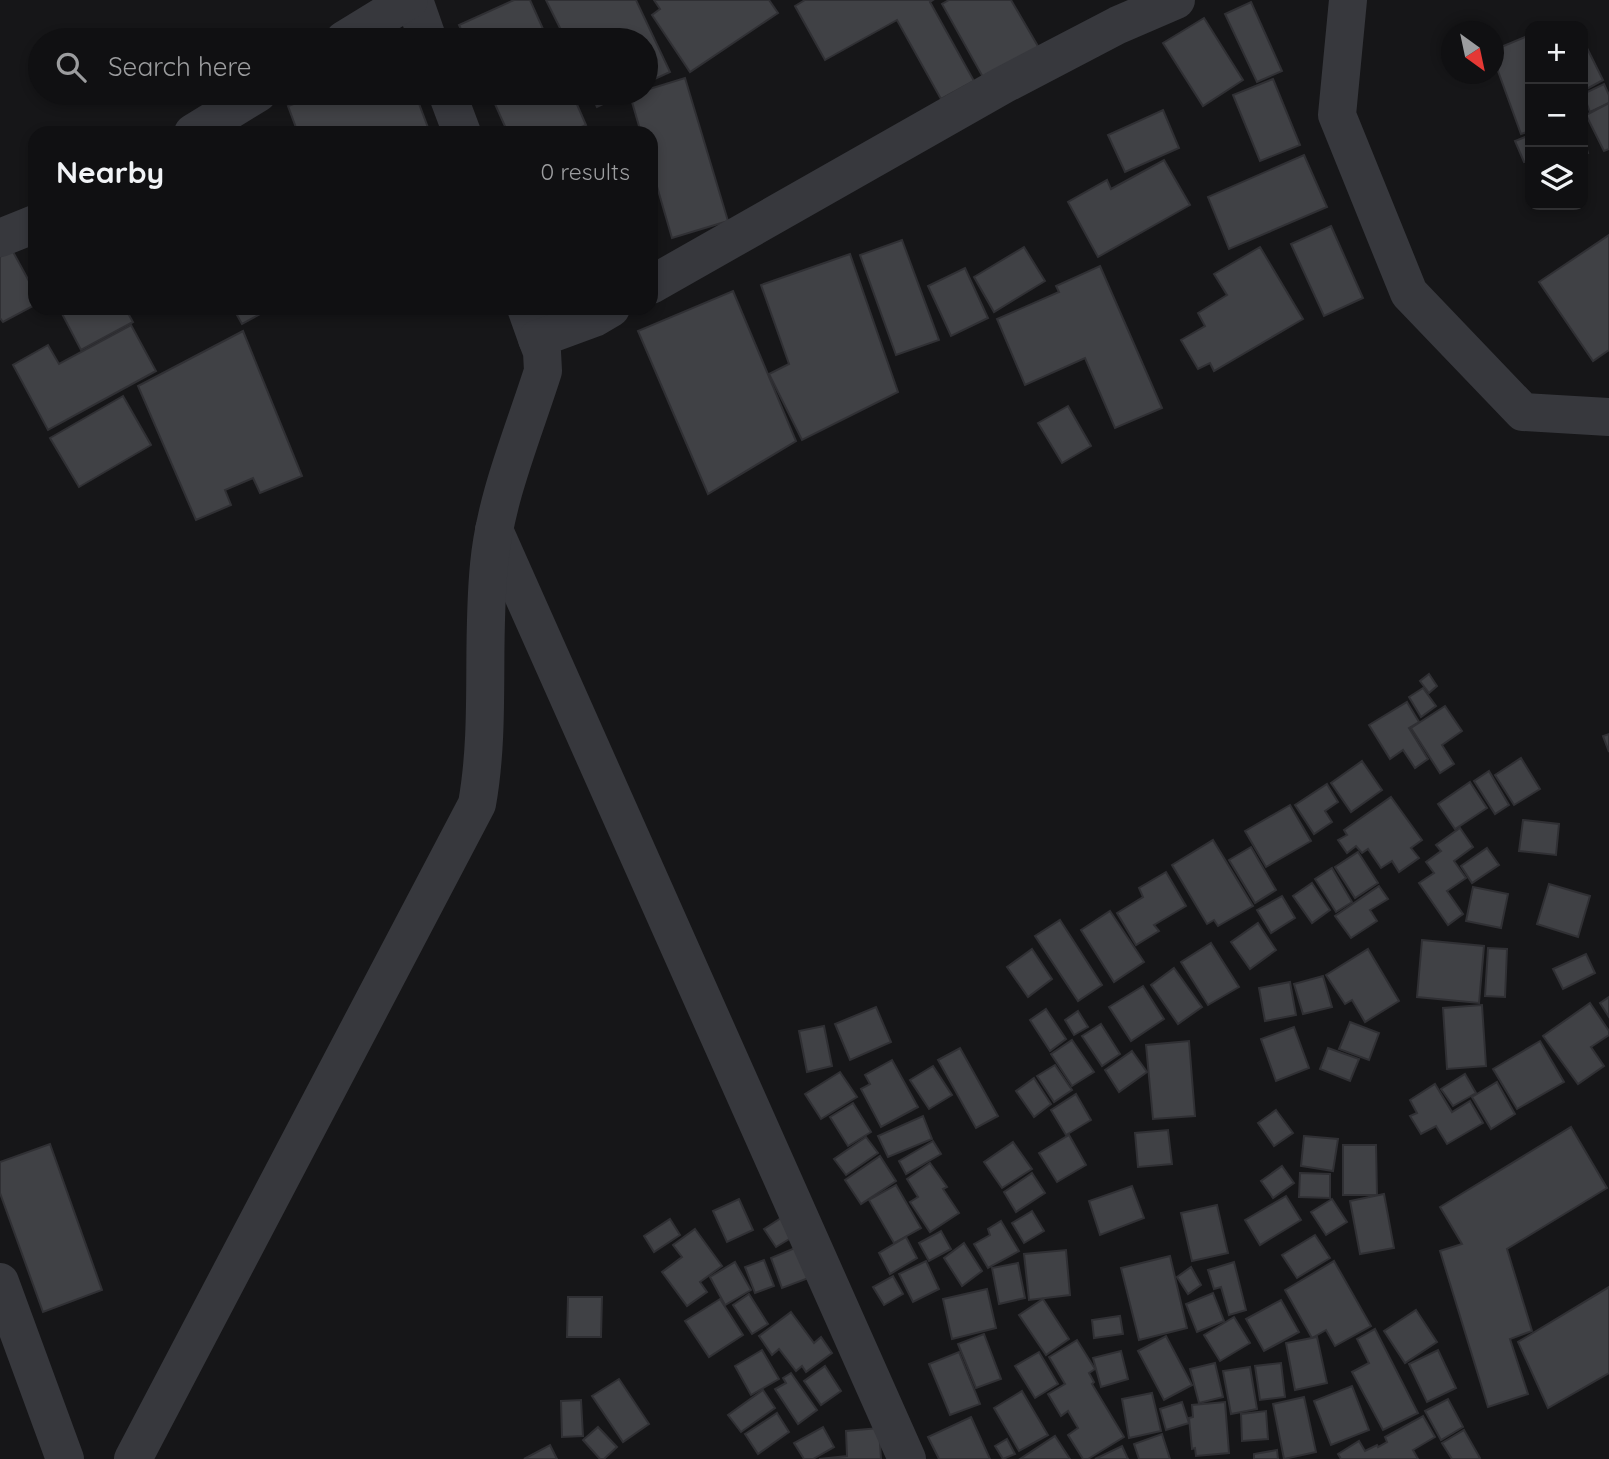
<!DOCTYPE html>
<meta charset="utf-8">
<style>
:root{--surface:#101012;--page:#19191b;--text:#f1f3f6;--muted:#9c9d9f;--line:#303032}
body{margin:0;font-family:Quicksand,sans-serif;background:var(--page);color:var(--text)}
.controls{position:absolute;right:21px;top:21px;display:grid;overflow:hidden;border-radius:14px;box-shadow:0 4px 10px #0003}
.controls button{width:63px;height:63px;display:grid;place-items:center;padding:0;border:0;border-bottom:2px solid var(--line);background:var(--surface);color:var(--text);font:35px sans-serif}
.compass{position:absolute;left:1441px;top:21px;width:63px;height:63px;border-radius:50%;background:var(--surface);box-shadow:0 4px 10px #0003;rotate:147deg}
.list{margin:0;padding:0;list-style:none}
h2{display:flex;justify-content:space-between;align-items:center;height:91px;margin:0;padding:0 28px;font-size:30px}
h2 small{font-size:23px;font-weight:400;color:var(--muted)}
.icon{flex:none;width:38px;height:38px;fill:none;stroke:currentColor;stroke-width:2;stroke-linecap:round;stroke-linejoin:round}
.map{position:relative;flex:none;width:1609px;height:1459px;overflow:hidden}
.search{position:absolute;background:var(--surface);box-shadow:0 4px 10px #0003;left:28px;top:28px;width:630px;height:77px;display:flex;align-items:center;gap:18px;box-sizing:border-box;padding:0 24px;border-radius:38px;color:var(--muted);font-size:26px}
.panel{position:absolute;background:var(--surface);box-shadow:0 4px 10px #0003;left:28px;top:126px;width:630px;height:189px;border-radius:21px}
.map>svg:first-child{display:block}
</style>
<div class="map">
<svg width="1609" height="1459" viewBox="0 0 1609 1459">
<rect width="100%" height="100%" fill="#161618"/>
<g fill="#404145" stroke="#303034" stroke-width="2">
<path d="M514,0h16l18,40h-82l-7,-15z"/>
<path d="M546,0h90l34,72 -24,11v-43h-80z"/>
<path d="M654,0h115l9,13 -88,59 -38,-57 8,-6z"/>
<path d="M805,0h128l-3,2 44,79 -33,18 -44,-79 -72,40 -30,-54z"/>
<path d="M949,0h62l28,48 -55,31 -42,-75z"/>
<path d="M1251,2l31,69 -25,11 -32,-68z"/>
<path d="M1204,18l39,62 -40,26 -40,-63z"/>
<path d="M1530,35v96l-9,3 -27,-74v-10z"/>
<path d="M1586,46l17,34 -20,11v-43z"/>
<path d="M685,78l43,143 -56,17 -21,-72v-33h-10l-11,-38 16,-2v-3z"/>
<path d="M1273,79l27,66 -40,16 -27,-66z"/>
<path d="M1604,84l5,11v8l-19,9 -7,-18z"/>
<path d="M323,93h92l15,40h-132l-10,-27z"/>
<path d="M490,93h82l14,32 -18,8h-60z"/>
<path d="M591,93h35l-29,14z"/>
<path d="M1609,103v46l-5,2 -18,-36z"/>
<path d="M1163,110l16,38 -54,24 -17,-37z"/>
<path d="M1530,135v25l-6,2 -9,-21z"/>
<path d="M1583,136l5,17 -5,1z"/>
<path d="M1304,155l23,52 -98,42 -21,-52z"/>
<path d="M1164,160l26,45 -92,52 -30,-55 39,-22 4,9z"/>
<path d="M1331,226l32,72 -39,18 -33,-72z"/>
<path d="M1609,235v115l-16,11 -54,-79z"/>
<path d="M902,240l37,100 -43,15 -36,-100z"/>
<path d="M1024,247l21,34 -51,31 -20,-35z"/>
<path d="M1260,247l43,72 -89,52 -4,-8 -12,6 -17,-29 24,-14 -7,-13 29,-18 -13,-21z"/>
<path d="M12,250l23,42v13l-32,17 -3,-4v-61z"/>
<path d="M850,254l48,138 -96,48 -33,-66 20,-10 -28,-79z"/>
<path d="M1100,266l62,142 -47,20 -30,-70 -60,27 -28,-66 62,-27 -3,-6z"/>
<path d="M965,268l23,50 -37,18 -23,-50z"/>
<path d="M733,291l63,150 -88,53 -70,-163z"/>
<path d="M59,308h66l8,14 -52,28z"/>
<path d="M233,308h38l-29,16z"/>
<path d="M131,325l25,46 -108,59 -35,-65 35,-20 11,19z"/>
<path d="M243,331l59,145 -42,17 -7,-15 -28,12 6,15 -35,15 -58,-134z"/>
<path d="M123,396l28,49 -72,42 -29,-49z"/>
<path d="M1068,406l23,40 -29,17 -24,-40z"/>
<path d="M1429,674l8,12 -8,7 -9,-12z"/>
<path d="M1423,688l13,18 -15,11 -12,-20z"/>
<path d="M1407,702l12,20 -10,6 19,31 -13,9 -12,-18 -13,9 -21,-34z"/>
<path d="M1445,706l17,25 -20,14 12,19 -14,9 -29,-45z"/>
<path d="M1609,734v18l-6,-16z"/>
<path d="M1521,758l19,31 -26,16 -19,-30z"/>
<path d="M1362,761l20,29 -31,22 -20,-29z"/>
<path d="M1489,771l20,34 -14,9 -21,-33z"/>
<path d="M1470,782l17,26 -32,21 -17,-25z"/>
<path d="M1327,784l11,18 -13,9 7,11 -18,12 -19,-29z"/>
<path d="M1391,797l31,43 -11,8 8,10 -20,14 -7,-11 -11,7 -13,-19 -6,4 -6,-7 -9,7 -9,-13 9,-5 -3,-5z"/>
<path d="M1290,805l21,36 -45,26 -21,-36z"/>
<path d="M1523,820l36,4 -3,31 -37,-4z"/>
<path d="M1460,828l13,19 -19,14 12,17 -19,13 16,23 -15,11 -29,-42 15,-10 -8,-11 15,-11 -5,-6z"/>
<path d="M1213,840l40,66 -35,20 -4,-6 -7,4 -35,-59z"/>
<path d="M1251,847l25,43 -21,13 -26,-43z"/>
<path d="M1487,848l12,17 -27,18 -11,-17z"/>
<path d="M1358,852l20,31 -23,15 -20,-31z"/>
<path d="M1332,868l20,34 -16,10 -21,-33z"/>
<path d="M1166,872l20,34 -32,19 5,6 -23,14 -19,-32 26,-16 -4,-9z"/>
<path d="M1312,883l18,27 -18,13 -19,-27z"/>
<path d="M1549,884l41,12 -12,41 -41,-13z"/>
<path d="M1379,886l9,13 -18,11 7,11 -26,17 -16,-22z"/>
<path d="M1473,887l35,7 -7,34 -35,-7z"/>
<path d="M1282,896l13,22 -24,15 -14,-23z"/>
<path d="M1110,911l34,51 -30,20 -33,-52z"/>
<path d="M1060,920l42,65 -24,16 -43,-65z"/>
<path d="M1258,923l18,27 -26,19 -19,-27z"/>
<path d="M1422,940l62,6 -5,57 -62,-6z"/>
<path d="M1211,943l28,44 -31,18 -27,-43z"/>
<path d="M1488,948l19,1 -2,48 -20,-1z"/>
<path d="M1032,949l20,30 -24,18 -21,-30z"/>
<path d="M1368,949l31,52 -34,21 -13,-22 -7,4 -19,-29z"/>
<path d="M1586,954l9,19 -32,16 -10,-20z"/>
<path d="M1174,968l28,39 -24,17 -27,-39z"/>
<path d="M1323,976l9,31 -29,7 -9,-30z"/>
<path d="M1290,982l6,33 -31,6 -6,-33z"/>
<path d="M1143,986l21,33 -33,22 -22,-34z"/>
<path d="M1609,997v20l-9,-14z"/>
<path d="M1590,1003l19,28v4l-18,12 13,19 -26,18 -35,-48z"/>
<path d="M1482,1005l4,61 -39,3 -4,-61z"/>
<path d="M876,1007l15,35 -41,18 -15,-36z"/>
<path d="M1046,1009l20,30 -16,12 -20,-31z"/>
<path d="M1078,1011l10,16 -14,8 -9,-15z"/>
<path d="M1350,1022l29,11 -10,27 -30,-11z"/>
<path d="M1101,1024l19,30 -18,12 -20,-30z"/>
<path d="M824,1026l8,40 -25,6 -8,-41z"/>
<path d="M1294,1027l15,41 -33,13 -15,-42z"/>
<path d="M1072,1040l22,32 -22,14 -21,-32z"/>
<path d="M1189,1041l6,75 -42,3 -7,-74z"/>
<path d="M1540,1041l24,41 -47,27 -24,-40z"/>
<path d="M960,1048l38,68 -22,12 -38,-68z"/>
<path d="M1328,1048l31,11 -9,22 -30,-12z"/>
<path d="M1132,1051l15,21 -28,20 -14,-22z"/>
<path d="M892,1060l26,47 -37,20 -20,-38 9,-5 -5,-9z"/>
<path d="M1055,1065l17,25 -18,12 -17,-26z"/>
<path d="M933,1066l19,29 -23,14 -19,-29z"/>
<path d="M840,1072l17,25 -36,22 -16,-25z"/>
<path d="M1465,1074l11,19 -23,13 -12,-17z"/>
<path d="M1034,1078l17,26 -17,13 -18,-26z"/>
<path d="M1497,1082l18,32 -24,15 -19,-32z"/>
<path d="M1435,1084l17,28 18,-11 13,22 -36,21 -11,-18 -15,8 -11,-18 7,-3 -7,-13z"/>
<path d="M1076,1094l15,26 -25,15 -15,-25z"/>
<path d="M853,1103l18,29 -23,14 -18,-29z"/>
<path d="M1276,1110l17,23 -19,13 -16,-23z"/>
<path d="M923,1116l9,23 -44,18 -10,-21z"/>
<path d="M1571,1127l36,61 -100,61 25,82 -22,8 18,55 -40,13 -48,-156 22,-7 -22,-37z"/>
<path d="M1168,1130l4,34 -34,3 -3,-34z"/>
<path d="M1069,1135l17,30 -29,17 -18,-29z"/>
<path d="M1304,1136l34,3 -5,32 -32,-5z"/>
<path d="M866,1137l12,16 -32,22 -12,-16z"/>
<path d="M933,1141l8,13 -35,20 -7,-13z"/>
<path d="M1013,1142l19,27 -30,19 -18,-26z"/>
<path d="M50,1144l52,146 -59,22 -43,-119v-31z"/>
<path d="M1343,1145h33l1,50h-34z"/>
<path d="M880,1156l16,25 -35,23 -16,-24z"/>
<path d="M930,1163l17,24 -4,2 16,24 -29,19 -20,-30 8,-5 -11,-18z"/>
<path d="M1282,1166l12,17 -21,15 -12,-17z"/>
<path d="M1032,1173l13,20 -29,19 -12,-20z"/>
<path d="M1300,1173l30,1v24l-31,-1z"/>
<path d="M896,1185l25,43 -27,15 -25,-43z"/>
<path d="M1132,1186l12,32 -44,17 -11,-34z"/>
<path d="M1384,1194l10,54 -34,6 -10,-53z"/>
<path d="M1286,1196l15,24 -41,25 -15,-25z"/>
<path d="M739,1199l14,31 -26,12 -14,-31z"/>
<path d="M1332,1199l15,23 -21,13 -15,-23z"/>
<path d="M1217,1205l11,48 -36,8 -11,-48z"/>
<path d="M1032,1211l12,20 -20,12 -12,-20z"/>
<path d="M789,1213l12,19 -25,15 -12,-18z"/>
<path d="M670,1219l10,16 -26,17 -10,-16z"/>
<path d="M1001,1221l18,30 -31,17 -14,-24 16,-9 -2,-6z"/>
<path d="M695,1229l27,37 -22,16 7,10 -20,14 -25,-34 20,-15 -9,-12z"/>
<path d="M941,1231l10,18 -22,12 -10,-18z"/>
<path d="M1315,1235l15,23 -33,20 -15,-23z"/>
<path d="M906,1237l11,21 -27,16 -11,-21z"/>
<path d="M964,1243l18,28 -20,15 -18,-28z"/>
<path d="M802,1245l12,31 -32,12 -11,-30z"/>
<path d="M1066,1250l4,45 -41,5 -5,-46z"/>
<path d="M1170,1256l17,72 -48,12 -18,-72z"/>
<path d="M764,1260l10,26 -19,7 -10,-26z"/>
<path d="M926,1261l13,28 -26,13 -14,-28z"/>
<path d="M1334,1261l37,65 -36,20 -9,-16 -14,8 -27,-48z"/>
<path d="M735,1262l16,28 -26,15 -15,-28z"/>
<path d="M1234,1262l12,48 -17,5 -8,-28 -7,2 -6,-19z"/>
<path d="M1018,1263l7,35 -26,6 -7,-36z"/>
<path d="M1191,1267l10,18 -13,9 -11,-17z"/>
<path d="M893,1276l10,18 -19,11 -11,-18z"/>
<path d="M1609,1287v86l-61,35 -30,-66z"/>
<path d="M987,1289l9,39 -44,11 -9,-40z"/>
<path d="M1213,1293l11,28 -27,11 -11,-28z"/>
<path d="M749,1294l19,30 -16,10 -19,-29z"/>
<path d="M568,1297h34l-1,40h-34z"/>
<path d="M720,1299l23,36 -34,22 -24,-36z"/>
<path d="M1043,1299l26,40 -23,16 -27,-40z"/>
<path d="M1281,1300l18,32 -35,19 -18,-32z"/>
<path d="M1416,1310l21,32 -32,21 -21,-32z"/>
<path d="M791,1312l23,31 7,-6 11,16 -26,19 -4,-6 -6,5 -17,-22 -7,6 -13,-19z"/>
<path d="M1120,1316l3,18 -29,4 -2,-18z"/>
<path d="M1234,1317l16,26 -30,18 -16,-26z"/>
<path d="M1375,1329l43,84 -35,17 -31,-58 17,-9 -12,-24z"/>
<path d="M984,1334l17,45 -25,9 -18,-44z"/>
<path d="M1166,1336l26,49 -28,15 -26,-49z"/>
<path d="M1317,1337l10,46 -32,7 -9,-47z"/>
<path d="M1077,1340l18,29 -6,4 5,9 -2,2 32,53 -36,22h-5l-15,-24 10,-7 -10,-17 -7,5 -13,-22 17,-10 -16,-27z"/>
<path d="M762,1350l17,29 -28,16 -16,-29z"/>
<path d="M1438,1350l18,38 -29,14 -18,-38z"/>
<path d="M1121,1351l7,28 -27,8 -8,-29z"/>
<path d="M959,1352l21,52 -30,11 -21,-51z"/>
<path d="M1039,1352l19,32 -23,14 -20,-32z"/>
<path d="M1215,1363l8,34 -24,6 -9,-34z"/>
<path d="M1281,1363l4,34 -25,3 -5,-34z"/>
<path d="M825,1366l16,25 -20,14 -17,-24z"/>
<path d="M1250,1367l7,42 -26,5 -8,-43z"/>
<path d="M791,1373l26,37 -19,14 -23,-35 11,-6 -3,-5z"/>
<path d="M619,1379l30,45 -26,18 -31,-46z"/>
<path d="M1352,1386l17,44 -38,15 -17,-44z"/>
<path d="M763,1390l12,18 -34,24 -13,-17z"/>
<path d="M1022,1391l26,44 -29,16 -25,-43z"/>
<path d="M1152,1393l9,38 -32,7 -7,-39z"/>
<path d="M1304,1397l12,55 -32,7 -11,-55z"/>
<path d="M1448,1399l15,28 -22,13 -16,-29z"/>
<path d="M581,1400l2,36 -21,1 -1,-36z"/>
<path d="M1182,1402l7,21 -23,7 -6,-21z"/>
<path d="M1225,1402l4,51 -33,3 -1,-8 -3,1 -3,-31 4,-1 -1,-12z"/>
<path d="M1266,1411l2,28 -26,2 -1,-27z"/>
<path d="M777,1413l12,19 -31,22 -13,-20z"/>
<path d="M1423,1416l12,21 -22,13 5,9h-77l-3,-5 21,-13 6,10 12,-6 1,2 9,-5 -2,-5z"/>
<path d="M971,1417l19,42h-51l-11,-22z"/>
<path d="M598,1427l19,20 -13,12h-4l-17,-19z"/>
<path d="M823,1427l11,20 -21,12h-9l-10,-16z"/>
<path d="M879,1428l2,31h-62l28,-3 -1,-25z"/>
<path d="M1464,1430l16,28 -2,1h-26l-10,-16z"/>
<path d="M1162,1434l8,25h-31l-5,-15z"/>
<path d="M1055,1436l15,23h-50z"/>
<path d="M1007,1439l8,15 -12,5 -8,-13z"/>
<path d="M550,1445l7,14h-33z"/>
<path d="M1122,1446l6,13h-33z"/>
<path d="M1277,1450l1,9h-24v-5z"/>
</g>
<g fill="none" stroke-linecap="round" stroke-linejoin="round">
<g stroke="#37383d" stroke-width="38">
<path d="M414,0l14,40"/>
<path d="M1348,0l-11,115 72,178 114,119 86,5"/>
<path d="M344,40l65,-40"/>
<path d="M447,93l15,40"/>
<path d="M193,133l65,-40"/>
<path d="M0,238l35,-14"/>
<path d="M651,285l352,-200 115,-60 58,-25"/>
<path d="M526,308l11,31"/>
<path d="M494,530l413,929"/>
<path d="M0,1282l65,177"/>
<path d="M133,1459l344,-655c14,-78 4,-159 12,-239 6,-66 34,-131 54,-194l-1,-19 -5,-13 57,-21 17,-10"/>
</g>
</g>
</svg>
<div class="controls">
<button>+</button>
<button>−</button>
<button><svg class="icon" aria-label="layers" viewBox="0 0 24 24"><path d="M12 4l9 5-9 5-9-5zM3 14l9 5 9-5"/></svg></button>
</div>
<svg class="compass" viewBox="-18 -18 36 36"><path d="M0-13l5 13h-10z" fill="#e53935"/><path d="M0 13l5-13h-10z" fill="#9c9d9f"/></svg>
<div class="search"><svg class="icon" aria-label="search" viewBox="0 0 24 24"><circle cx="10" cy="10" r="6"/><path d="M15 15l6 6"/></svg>Search here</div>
<section class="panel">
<h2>Nearby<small>0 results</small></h2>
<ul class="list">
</ul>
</section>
</div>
